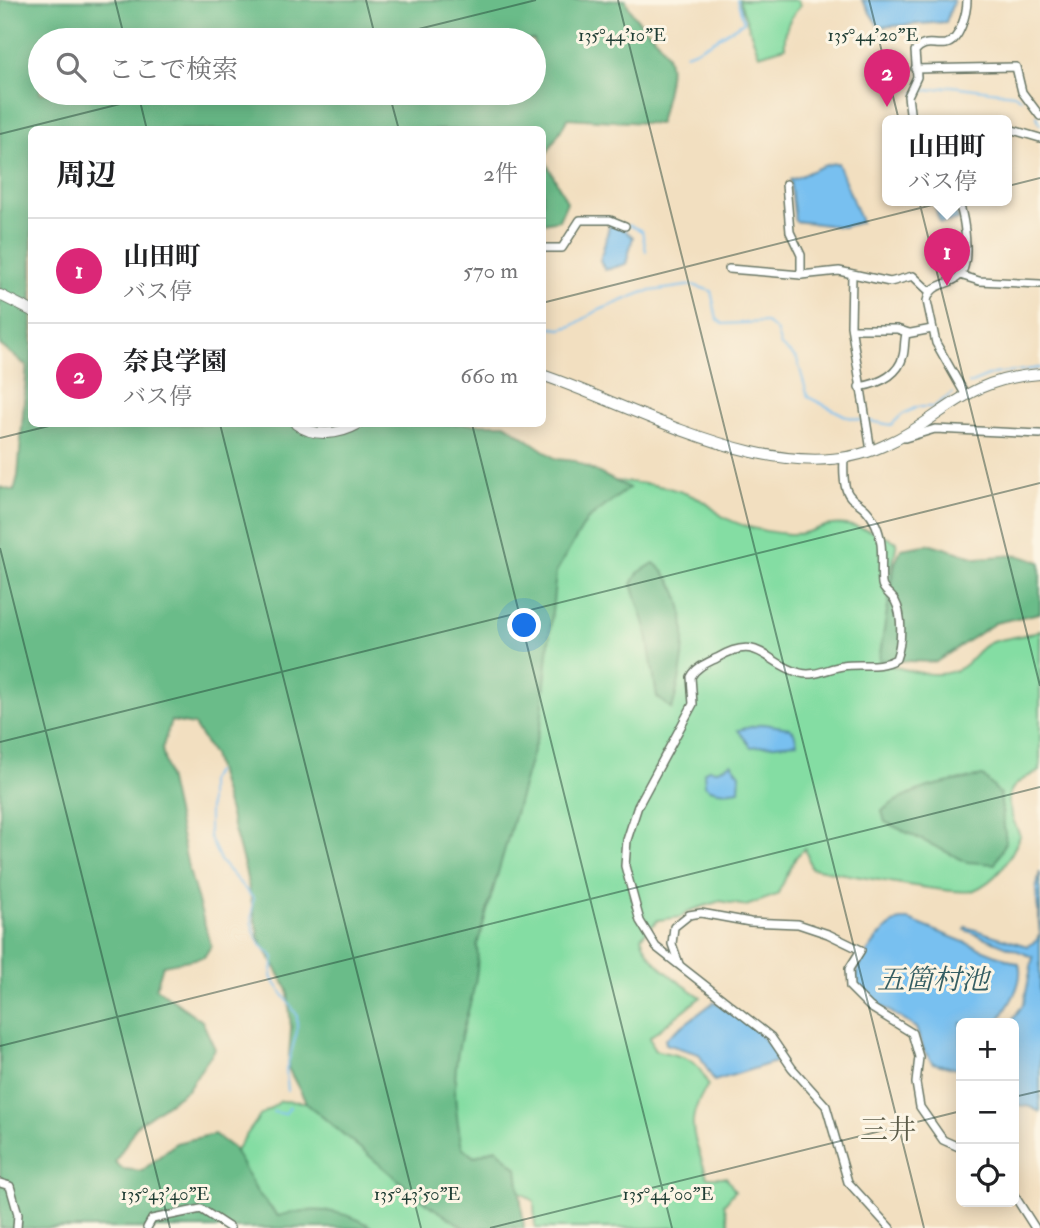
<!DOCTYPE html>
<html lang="ja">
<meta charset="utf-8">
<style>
:root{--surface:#fff;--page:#f2f2f2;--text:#202124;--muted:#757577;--line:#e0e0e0;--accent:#db2777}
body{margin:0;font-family:"IM FELL Double Pica","Noto Serif JP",serif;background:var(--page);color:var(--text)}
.controls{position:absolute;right:21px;bottom:21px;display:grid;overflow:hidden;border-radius:10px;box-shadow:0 4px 18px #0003}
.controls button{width:63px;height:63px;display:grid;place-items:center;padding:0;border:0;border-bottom:2px solid var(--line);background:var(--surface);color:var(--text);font:35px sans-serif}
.you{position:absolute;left:525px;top:626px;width:24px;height:24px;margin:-18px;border:5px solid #fff;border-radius:50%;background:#1a73e8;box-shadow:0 0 0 10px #1a73e833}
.badge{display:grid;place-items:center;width:46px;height:46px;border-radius:50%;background:var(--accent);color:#fff;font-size:23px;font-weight:700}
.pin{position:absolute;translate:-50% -58px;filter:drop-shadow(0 2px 4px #0008)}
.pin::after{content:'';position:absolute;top:37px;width:24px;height:21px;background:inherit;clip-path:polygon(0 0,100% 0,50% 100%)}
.popup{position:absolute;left:882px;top:115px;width:130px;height:91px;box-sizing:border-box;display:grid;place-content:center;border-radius:10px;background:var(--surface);filter:drop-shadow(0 2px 5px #0005);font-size:23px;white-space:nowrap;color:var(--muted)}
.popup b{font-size:26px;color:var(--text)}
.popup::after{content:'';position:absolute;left:50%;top:100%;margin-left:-14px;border:14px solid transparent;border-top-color:var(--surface)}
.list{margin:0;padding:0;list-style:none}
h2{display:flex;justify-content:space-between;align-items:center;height:91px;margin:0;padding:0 28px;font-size:30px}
h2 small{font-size:23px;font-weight:400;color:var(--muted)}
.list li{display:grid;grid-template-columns:46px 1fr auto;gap:21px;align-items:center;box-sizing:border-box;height:105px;padding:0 28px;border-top:2px solid var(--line)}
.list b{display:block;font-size:26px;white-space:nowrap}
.list p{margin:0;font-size:23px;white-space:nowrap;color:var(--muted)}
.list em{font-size:23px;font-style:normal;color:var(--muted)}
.icon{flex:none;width:38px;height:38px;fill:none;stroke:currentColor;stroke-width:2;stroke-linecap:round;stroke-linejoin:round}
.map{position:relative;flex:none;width:1040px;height:1228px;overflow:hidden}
.search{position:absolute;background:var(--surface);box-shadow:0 4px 18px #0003;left:28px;top:28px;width:518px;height:77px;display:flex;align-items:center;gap:18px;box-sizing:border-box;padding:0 24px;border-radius:38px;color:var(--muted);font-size:26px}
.panel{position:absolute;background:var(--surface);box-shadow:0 4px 18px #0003;left:28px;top:126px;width:518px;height:301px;border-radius:10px}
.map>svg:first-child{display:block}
</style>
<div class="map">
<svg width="1040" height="1228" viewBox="0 0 1040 1228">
<rect width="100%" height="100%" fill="#fcf5e5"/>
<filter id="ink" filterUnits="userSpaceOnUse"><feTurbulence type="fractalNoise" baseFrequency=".0143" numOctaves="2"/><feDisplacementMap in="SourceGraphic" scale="14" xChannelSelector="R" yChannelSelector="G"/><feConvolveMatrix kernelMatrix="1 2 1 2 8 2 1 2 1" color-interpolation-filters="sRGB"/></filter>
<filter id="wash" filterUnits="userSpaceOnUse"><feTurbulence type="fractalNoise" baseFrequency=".00686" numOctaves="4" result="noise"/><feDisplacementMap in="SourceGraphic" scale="28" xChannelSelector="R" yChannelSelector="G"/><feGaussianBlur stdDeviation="1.57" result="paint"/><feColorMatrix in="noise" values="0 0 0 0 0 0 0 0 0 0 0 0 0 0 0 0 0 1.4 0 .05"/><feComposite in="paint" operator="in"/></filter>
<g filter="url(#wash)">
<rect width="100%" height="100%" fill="#f2dfc0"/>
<g fill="#84dda3" stroke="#528d6c" stroke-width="2">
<path d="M739,0h59l2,6c-12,15 -16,22 -15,41l-26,8z"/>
<path d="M597,480c35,2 72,3 104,20 8,4 14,11 21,16 19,11 45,16 67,18 15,1 23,-4 36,-8 23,-6 51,6 72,16l-6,30 1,94c21,6 51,14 70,1 11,-7 17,-21 30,-25 16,-5 32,-5 48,-12v141c-41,17 -35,30 -20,65 -10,24 -23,45 -48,55 -16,5 -137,-19 -161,-23l-6,-20 -9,9 -19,38 -31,11 -26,-5 -31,10 -8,6 -23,3 -17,17c7,26 39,46 60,60l-51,40 4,13c29,7 42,5 54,35 -26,38 -13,51 -1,92h19l9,14 -11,13 6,24h-195l-1,-27 -35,-22 -60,-47 86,-511z"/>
<path d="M281,1101l42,2 162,125h-248l-21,-50 44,-62z"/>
</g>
<g fill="#6bbc89" stroke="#457c5e" stroke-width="2" fill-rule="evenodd">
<path d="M0,0h626c7,25 39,37 43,63 3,14 -7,46 -10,61l-91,-6 -24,40 23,44 -8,18 -16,3 -1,-93h-510v294h473l51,35 19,2 54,27 -42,32 -31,52 -15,151 -64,223c4,34 -11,66 -18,100 -7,36 -4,65 3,101l12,10 22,-9 21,20 7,60h-59l-39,-25 -119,-99 -19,-36 3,-38 -3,-40 -29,-52 -14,-69 -32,-114 -19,-30 -23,-4 -9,28 26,118 23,79 -7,11 -41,8 -7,23 46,33 13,28 -28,41 -50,35 -22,37 8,7 19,2 34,-28 38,-9 19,14 24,44 21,24c34,-10 66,-7 96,12h-374v-741l14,4 4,-15 9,-110 -27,-21zM40,40h494v53h-494z"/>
<path d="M931,544l46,14 40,-3 23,7v51l-45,10 -59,39 -57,-2 16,-97 6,-14z"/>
<path d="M654,563c43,33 31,101 18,146l-15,-12 -11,-69 -14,-44 6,-11z"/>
<path d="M983,776l17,18 6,48 -11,22 -28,-2 -82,-40 -3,-11c28,-24 66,-29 101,-35z"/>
</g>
<g fill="#78c0f0" stroke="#4c7e92" stroke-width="2">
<path d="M862,0h92l-8,22 -67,5z"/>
<path d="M838,163l23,59 -18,5 -48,-6 -5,-41c17,-5 31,-17 48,-17z"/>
<path d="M933,200h17l9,20 -19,3z"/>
<path d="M610,223l8,2 15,12 -7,27 -21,6 -5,-9z"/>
<path d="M763,724l26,4 5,4 3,11 -46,4 -13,-17z"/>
<path d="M731,763l9,11 -1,16c-10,2 -27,3 -34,-5l-1,-13 4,-3 10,1z"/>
<path d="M1040,871v241l-12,-6 -14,-1v-82h-4l14,-20 9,-46 -68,-27 1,-3 61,19 9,-5 4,-7 -4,-44z"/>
<path d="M900,920h9l110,44c6,19 -12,44 -22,59h-36v47l-28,-7 -9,-12 -8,-23 -47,-30 -13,-12c-5,-18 27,-60 44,-66z"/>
<path d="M714,1002l42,27 26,31 -68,21 -15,-27 -33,-10 -1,-5z"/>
</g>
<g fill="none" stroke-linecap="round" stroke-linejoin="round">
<g stroke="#78c0f0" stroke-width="2">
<path d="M686,54c22,-7 37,-21 58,-32l-7,-22"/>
<path d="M914,93l38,-7 62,8 8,5"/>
<path d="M1037,116l3,8"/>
<path d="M625,230l4,-5 13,6 4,20"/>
<path d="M542,327l19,2 11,-3 25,-15 47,-19 49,-7 18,6 6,28 6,5 42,-2 11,8 5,16 16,13 11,38 40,20 17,4"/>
<path d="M969,384l24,-10 47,-6"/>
<path d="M870,421l21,4 12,-11 14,-7h16l20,-14"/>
<path d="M318,424h19"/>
<path d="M215,772l-6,9v55l12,26 32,36c-3,27 -2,42 21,59l-3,20 26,38v17l-11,38 2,21"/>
<path d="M273,1112l12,2 5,-7"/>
</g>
</g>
</g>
<g filter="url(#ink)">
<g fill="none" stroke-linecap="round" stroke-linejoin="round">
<defs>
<g id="minor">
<path d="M915,69l101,-2 6,25 18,24"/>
<path d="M911,120l-3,-24 9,-19 -2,-26c10,-12 18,-5 31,-7 14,-3 21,-32 21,-44"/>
<path d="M1006,128l34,10"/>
<path d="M786,184l4,48 11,23v20"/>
<path d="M957,200c8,14 14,63 3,75 -10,12 -29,6 -33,26l9,42 29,51"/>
<path d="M542,248h20l18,-28h30l15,6"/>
<path d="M729,269l72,6 38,-4 51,11 23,-6 17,16"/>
<path d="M852,275l-1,51 20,125"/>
<path d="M960,275l19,6 61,3"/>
<path d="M852,329h45l12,4"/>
<path d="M859,387c18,-3 39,-11 44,-31 2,-7 1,-15 3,-22l26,-5"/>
<path d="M905,438l30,-9 105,5"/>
<path d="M844,457c-3,57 15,32 32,68 9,20 4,39 6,59 1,7 9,10 13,17 8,14 7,42 1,58 -18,10 -34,4 -53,7 -15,2 -28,11 -43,7 -36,-10 -40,-40 -83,-15 -10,5 -21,9 -26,19l2,27 -55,102 -11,34 -2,26 15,55 16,26 115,90 21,31 34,38 22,76 42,46"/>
<path d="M679,964l-7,-20 2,-17 15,-12 12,-2 49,9 48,2 30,10 33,16 -12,19 1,18 20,20 42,26 7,24 -3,26 4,24 23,33 18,8"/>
<path d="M0,1183l10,3 8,28 -1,14"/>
<path d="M1014,1195l21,33"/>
<path d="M147,1228l5,-9 49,-10 29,19"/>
</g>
<g id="major">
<path d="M0,295l32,16"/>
<path d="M542,375c96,32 239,118 341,71 63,-28 79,-67 157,-72"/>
<path d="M296,424c17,13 43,11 62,0"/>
</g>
</defs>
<use href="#minor" stroke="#697665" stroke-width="10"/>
<use href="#major" stroke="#697665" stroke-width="12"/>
<use href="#minor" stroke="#fff" stroke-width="7"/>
<use href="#major" stroke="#fff" stroke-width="10"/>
</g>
</g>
<path fill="none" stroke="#1f3d34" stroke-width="2" stroke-opacity="0.45" d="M115,0l10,40M366,0l10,40M618,0l306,1228M869,0l171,686M374,40l162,-40M138,93l9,37M389,93l10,37M0,134l164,-41M542,303l498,-125M220,424l201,804M472,424l200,804M0,438l57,-14M0,548l170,680M0,742l1040,-259M0,1046l1040,-259M1014,1097l26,-6M490,1228l471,-117"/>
<g text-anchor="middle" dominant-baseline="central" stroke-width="6" stroke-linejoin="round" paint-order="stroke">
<g font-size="28" font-style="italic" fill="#355e63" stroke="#fcf5e5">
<text x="933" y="980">五箇村池</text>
</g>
<g font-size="28" fill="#5d5d4a" stroke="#fcf5e5">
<text x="888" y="1130">三井</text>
</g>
</g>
<g font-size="18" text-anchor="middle" fill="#1f3d34" stroke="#fcf5e5" stroke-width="6" stroke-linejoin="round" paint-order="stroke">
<text x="622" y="41">135°44'10"E</text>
<text x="873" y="41">135°44'20"E</text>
<text x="165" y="1200">135°43'40"E</text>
<text x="417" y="1200">135°43'50"E</text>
<text x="668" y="1200">135°44'00"E</text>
</g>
</svg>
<div class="controls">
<button>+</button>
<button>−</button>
<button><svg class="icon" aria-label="locate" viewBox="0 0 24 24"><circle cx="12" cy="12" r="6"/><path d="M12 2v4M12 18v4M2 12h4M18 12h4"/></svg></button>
</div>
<div class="you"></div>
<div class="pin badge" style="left:947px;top:286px">1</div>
<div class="popup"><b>山田町</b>バス停</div>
<div class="pin badge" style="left:887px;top:107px">2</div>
<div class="search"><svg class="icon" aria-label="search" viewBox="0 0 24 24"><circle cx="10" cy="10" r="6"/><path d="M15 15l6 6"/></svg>ここで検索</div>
<section class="panel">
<h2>周辺<small>2件</small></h2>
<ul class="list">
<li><span class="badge">1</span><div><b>山田町</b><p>バス停</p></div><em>570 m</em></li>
<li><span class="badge">2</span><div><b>奈良学園</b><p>バス停</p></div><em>660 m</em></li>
</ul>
</section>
</div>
